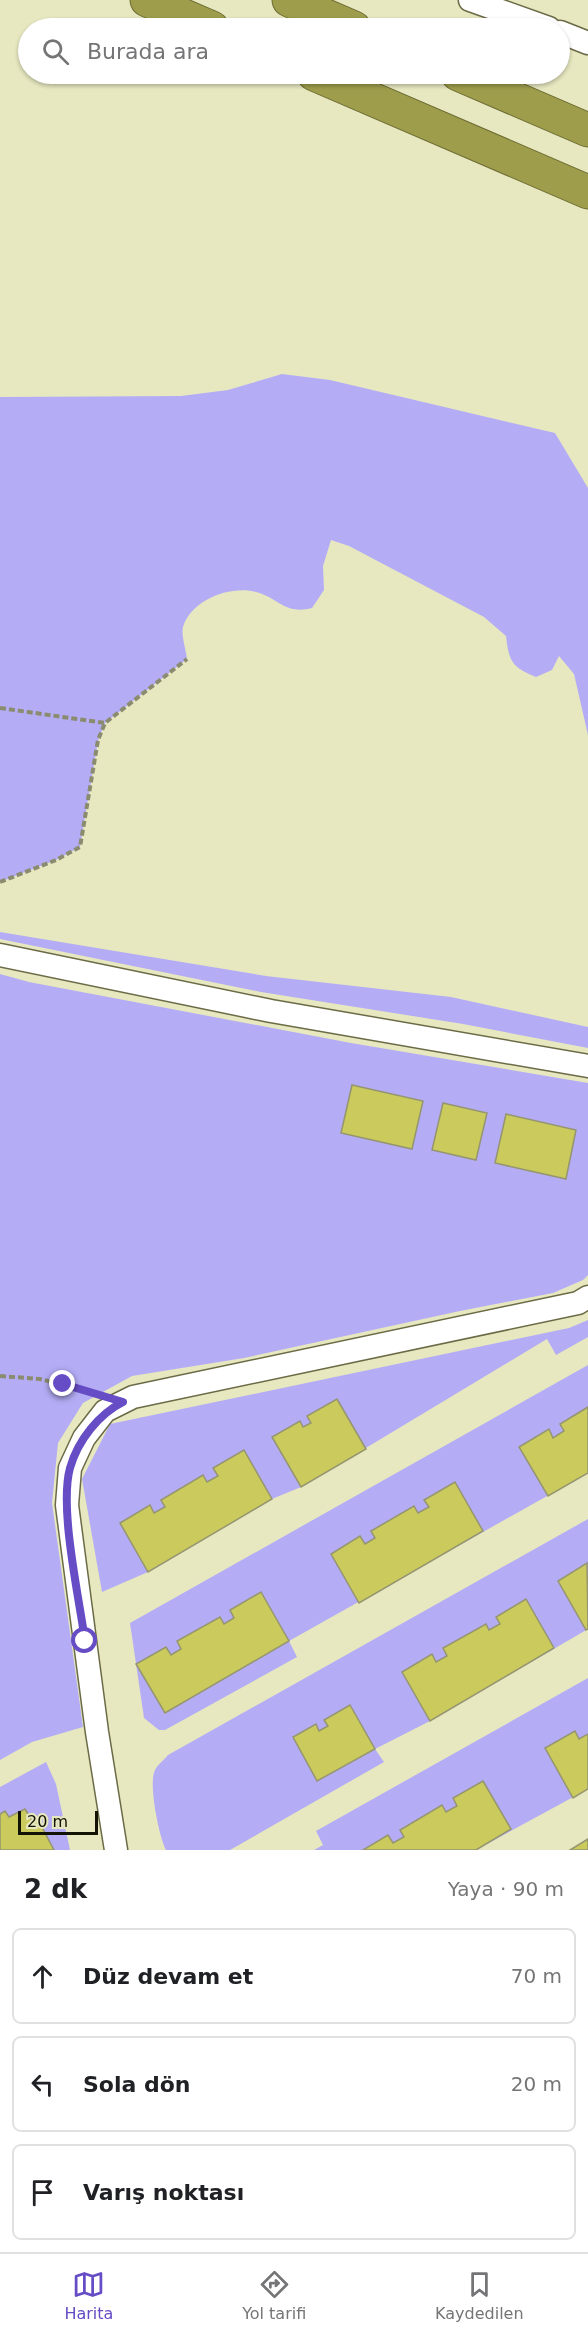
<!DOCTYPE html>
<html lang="tr">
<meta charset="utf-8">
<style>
:root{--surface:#fff;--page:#f2f2f2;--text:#202124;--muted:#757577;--line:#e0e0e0;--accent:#664cc5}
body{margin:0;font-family:"DejaVu Sans",sans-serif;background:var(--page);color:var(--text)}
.scale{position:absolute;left:18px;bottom:15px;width:80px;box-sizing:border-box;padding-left:6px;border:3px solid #121205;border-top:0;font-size:16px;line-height:21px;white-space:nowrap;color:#121205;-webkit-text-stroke:4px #e7e8c0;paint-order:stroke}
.stop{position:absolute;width:18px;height:18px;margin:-14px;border:4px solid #664cc5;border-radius:50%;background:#fff}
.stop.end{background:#664cc5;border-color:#fff;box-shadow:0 2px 6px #0008}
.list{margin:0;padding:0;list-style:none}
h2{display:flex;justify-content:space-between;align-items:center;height:78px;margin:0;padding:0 24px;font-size:26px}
h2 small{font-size:20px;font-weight:400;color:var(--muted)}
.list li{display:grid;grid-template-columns:39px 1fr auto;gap:18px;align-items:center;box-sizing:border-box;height:96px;margin:0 12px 12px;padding:0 12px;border:2px solid var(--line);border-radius:9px}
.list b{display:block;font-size:22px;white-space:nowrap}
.list em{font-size:20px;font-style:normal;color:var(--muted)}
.icon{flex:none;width:33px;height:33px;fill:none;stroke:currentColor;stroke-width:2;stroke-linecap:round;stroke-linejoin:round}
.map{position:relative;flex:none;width:588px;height:1850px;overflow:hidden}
.search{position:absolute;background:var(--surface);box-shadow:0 2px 4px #0004;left:18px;right:18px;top:18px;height:66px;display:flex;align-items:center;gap:15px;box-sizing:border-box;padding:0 21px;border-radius:33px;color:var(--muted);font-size:22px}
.sheet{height:402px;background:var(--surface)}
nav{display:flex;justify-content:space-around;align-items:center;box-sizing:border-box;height:84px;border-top:2px solid var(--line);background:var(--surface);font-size:16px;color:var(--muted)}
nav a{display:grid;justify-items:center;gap:3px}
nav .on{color:var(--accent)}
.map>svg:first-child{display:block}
</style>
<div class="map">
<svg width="588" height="1850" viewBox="0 0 588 1850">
<rect width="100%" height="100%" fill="#e7e8c0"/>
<g fill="#b4adf6">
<path d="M282,374l48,6 225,53 33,55v247l-14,-61 -15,-18 -7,14 -16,7c-24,-10 -27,-15 -30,-41l-22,-19 -135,-71 -18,-6 -8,26 1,24 -12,18c-28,7 -33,-10 -56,-16 -26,-7 -65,8 -73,35 -2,8 3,23 4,32l-82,64 -7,18 -18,106 -24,13 -56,22v-485l181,-1 47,-6z"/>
<path d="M0,932l266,44 185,21 137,30v21l-125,-24 -202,-32 -261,-53z"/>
<path d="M0,974l29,8 322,61 237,40v192l-5,5 -30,13 -93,18 -216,47 -112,18 -49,27 -25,40 -6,60 31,224 -51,15 -32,18z"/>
<path d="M588,1320v17l-32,18 -9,-16 -246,148 -29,12 -124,73 -46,20 -20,-113 28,-55 459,-96z"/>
<path d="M588,1365v108l-299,168 8,16 -132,73h-6l-15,-12 -14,-95z"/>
<path d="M588,1519v110l-158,92 -55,28 9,13 -154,88h-64c-7,-13 -18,-67 -11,-80 2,-5 9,-10 13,-15z"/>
<path d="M588,1678v111l-112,61h-162l9,-5 -7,-14z"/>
<path d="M46,1762l10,22 14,66h-70v-63z"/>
</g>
<g fill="#cbca5c" stroke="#959570" stroke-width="1.5">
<path d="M352,1085l71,16 -11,48 -71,-16z"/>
<path d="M443,1103l44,10 -11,47 -44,-10z"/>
<path d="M506,1114l70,16 -10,49 -71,-16z"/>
<path d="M337,1399l29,50 -65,38 -29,-50 28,-16 3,6 8,-4 -4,-7z"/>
<path d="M588,1407v66l-40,23 -29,-49 30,-18 4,9 11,-7 -4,-7z"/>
<path d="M244,1450l28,49 -124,73 -28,-49 30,-18 4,8 11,-6 -4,-7 42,-25 4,7 11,-6 -5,-8z"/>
<path d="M455,1482l28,49 -124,72 -28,-49 29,-18 5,8 10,-6 -4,-7 43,-25 4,7 11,-6 -5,-7z"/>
<path d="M587,1563l1,66 -2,1 -28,-49z"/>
<path d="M261,1592l28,49 -124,72 -29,-49 30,-17 5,8 10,-6 -4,-8 43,-24 4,7 10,-6 -4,-8z"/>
<path d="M526,1599l28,49 -124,73 -28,-49 30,-18 4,8 11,-6 -4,-8 43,-24 3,6 11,-6 -4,-7z"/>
<path d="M350,1705l25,44 -58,32 -24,-44 23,-13 3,7 9,-5 -4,-6z"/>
<path d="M575,1731l4,8 9,-5v55l-15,9 -28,-50z"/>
<path d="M483,1781l28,48 -35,21h-113l25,-15 5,8 11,-6 -4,-7 42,-25 4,7 11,-6 -4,-8z"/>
<path d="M25,1809l6,10 5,-3 18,34h-54v-36l5,-3 4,6z"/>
<path d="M588,1839v11h-18z"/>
</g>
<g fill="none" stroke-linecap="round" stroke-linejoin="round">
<defs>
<g id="street">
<path d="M470,0l79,28"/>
<path d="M560,32l28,11"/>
<path d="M0,955l271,56 317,55"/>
<path d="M116,1850l-19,-118 -30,-227 3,-37 14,-30 21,-27 28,-14 445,-94 10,-6"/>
</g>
<g id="highway">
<path d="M147,0l65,28"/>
<path d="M289,0l65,28"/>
<path d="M314,74l274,118"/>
<path d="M458,74l130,56"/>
</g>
</defs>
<use href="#street" stroke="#6b6b47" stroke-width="25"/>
<use href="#highway" stroke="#6d6c33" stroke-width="35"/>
<g stroke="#8b8b6f" stroke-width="4" stroke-dasharray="6 3" stroke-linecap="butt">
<path d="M0,708l105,15"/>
<path d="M0,882l56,-22 24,-13 18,-107 7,-17 82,-64"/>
<path d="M0,1376l40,3 51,12"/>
</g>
<use href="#street" stroke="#fff" stroke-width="22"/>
<use href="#highway" stroke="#9e9d4c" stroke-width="33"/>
</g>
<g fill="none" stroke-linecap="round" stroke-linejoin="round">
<path stroke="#664cc5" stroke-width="8" d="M63,1384l60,18c-24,12 -45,38 -53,66 -11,40 9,129 15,173"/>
</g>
</svg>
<div class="scale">20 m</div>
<div class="stop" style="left:85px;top:1641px"></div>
<div class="stop end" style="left:63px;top:1384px"></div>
<div class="search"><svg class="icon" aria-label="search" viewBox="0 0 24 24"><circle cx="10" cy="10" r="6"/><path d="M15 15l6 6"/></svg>Burada ara</div>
</div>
<section class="sheet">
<h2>2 dk<small>Yaya · 90 m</small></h2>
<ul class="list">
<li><svg class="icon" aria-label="ahead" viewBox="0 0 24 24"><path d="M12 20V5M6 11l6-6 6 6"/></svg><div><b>Düz devam et</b></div><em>70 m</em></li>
<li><svg class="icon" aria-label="left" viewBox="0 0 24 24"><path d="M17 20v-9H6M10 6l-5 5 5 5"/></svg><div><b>Sola dön</b></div><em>20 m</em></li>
<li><svg class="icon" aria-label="arrive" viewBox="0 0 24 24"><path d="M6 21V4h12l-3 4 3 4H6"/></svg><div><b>Varış noktası</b></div></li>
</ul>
</section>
<nav>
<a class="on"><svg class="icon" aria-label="map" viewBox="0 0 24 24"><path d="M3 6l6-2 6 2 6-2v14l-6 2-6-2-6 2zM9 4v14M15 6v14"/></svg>Harita</a>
<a><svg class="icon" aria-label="directions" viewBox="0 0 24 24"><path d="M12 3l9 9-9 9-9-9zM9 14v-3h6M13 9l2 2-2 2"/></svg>Yol tarifi</a>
<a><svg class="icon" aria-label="saved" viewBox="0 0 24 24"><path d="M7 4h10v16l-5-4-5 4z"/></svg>Kaydedilen</a>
</nav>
